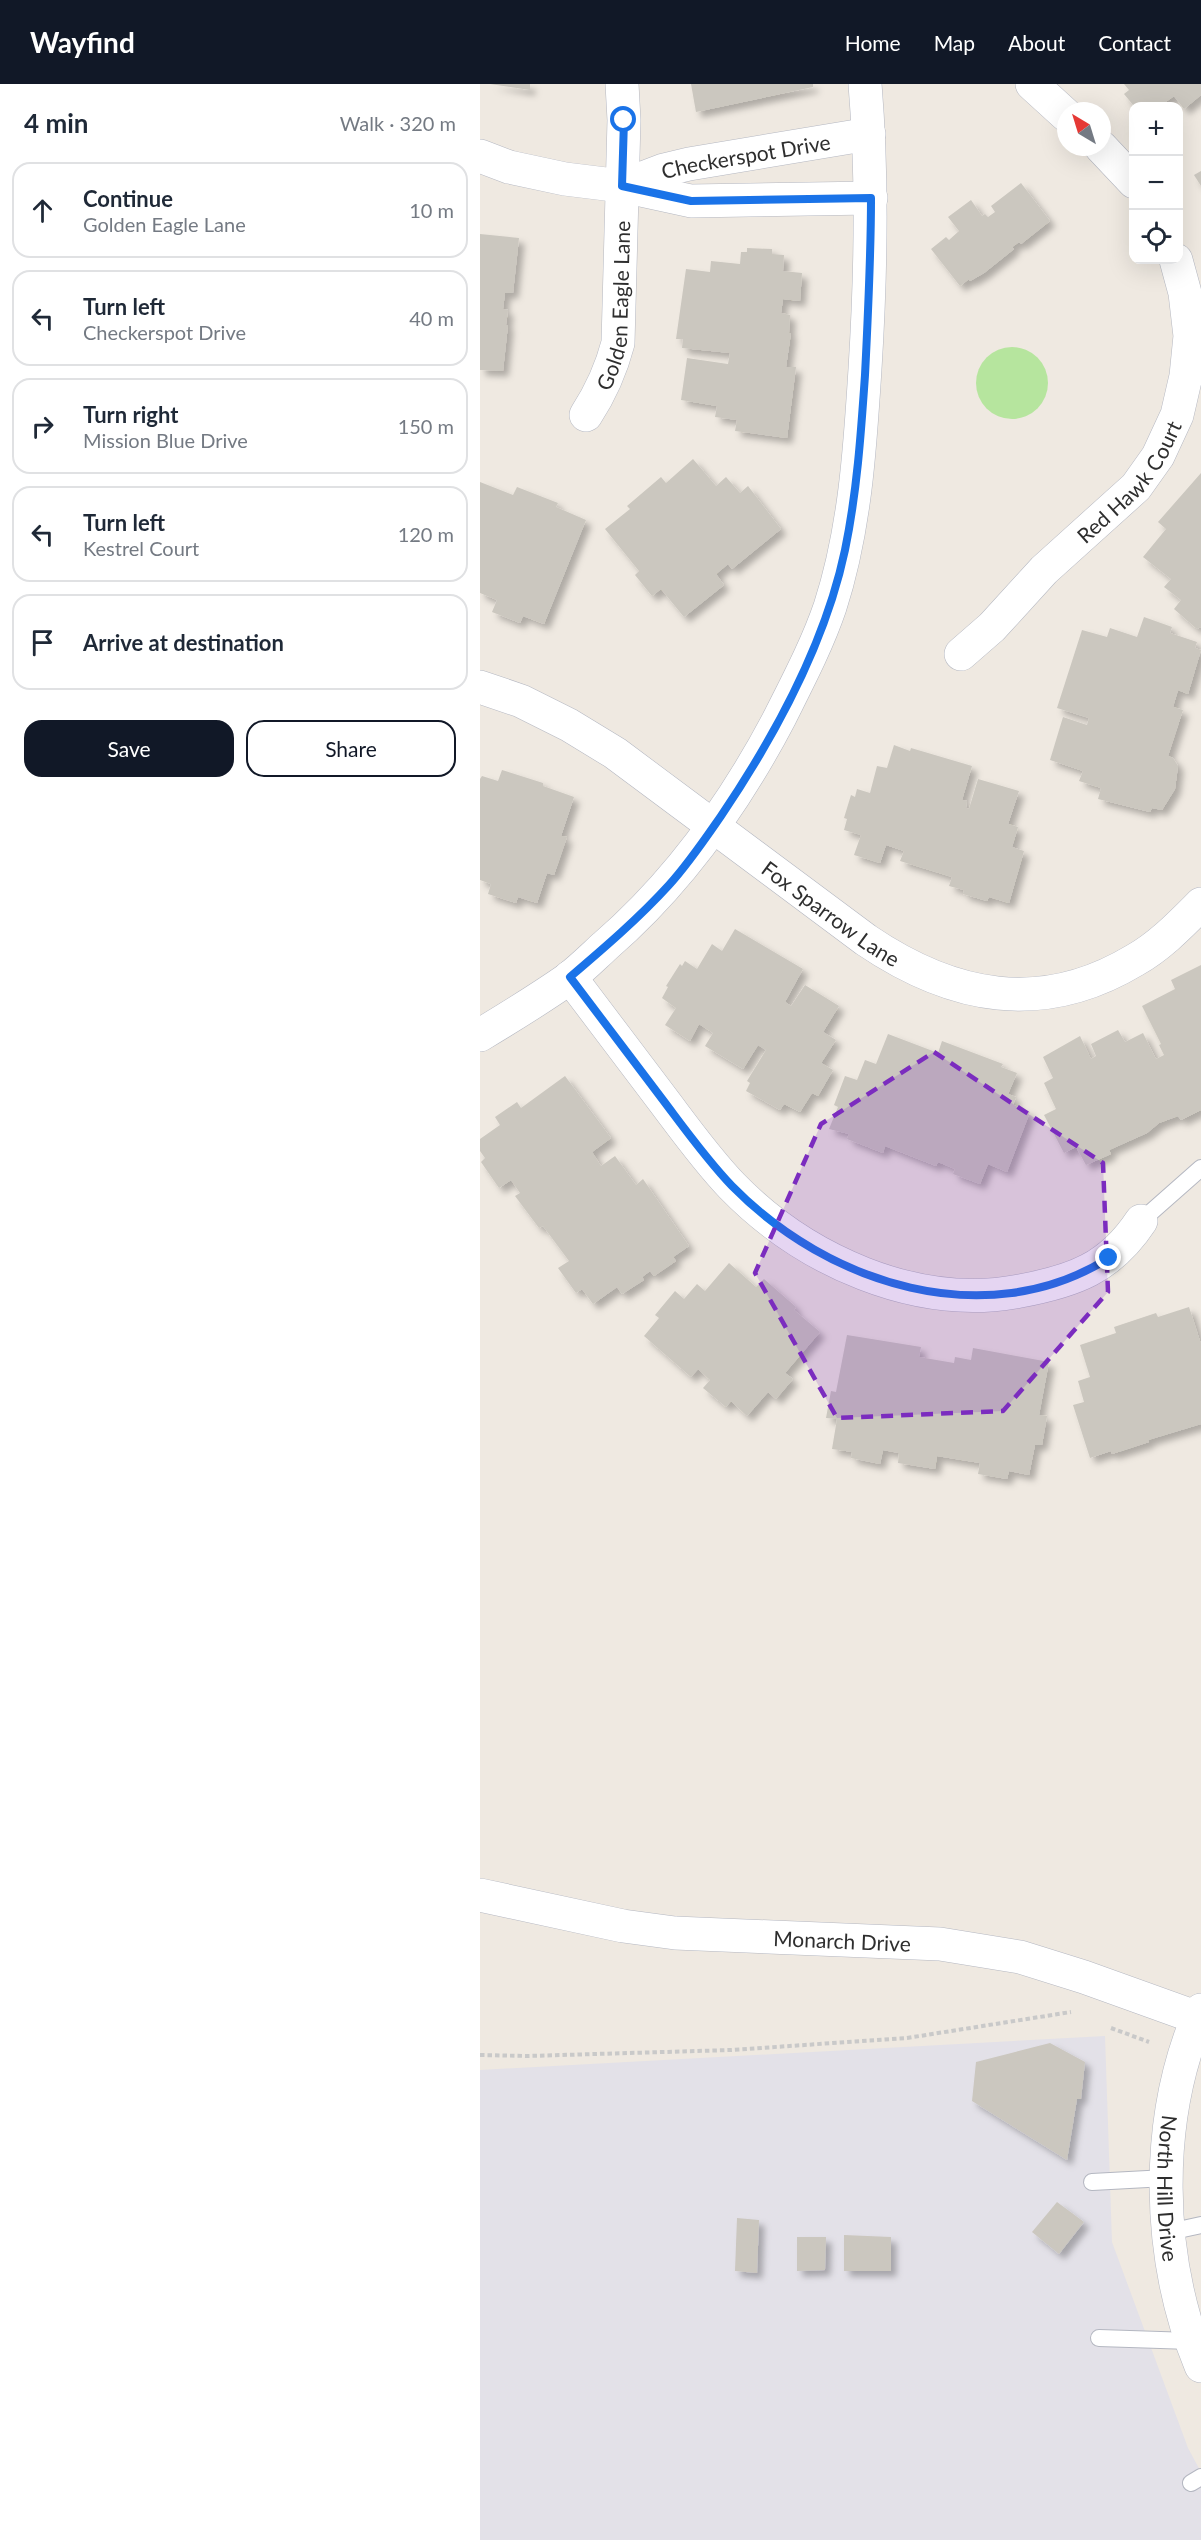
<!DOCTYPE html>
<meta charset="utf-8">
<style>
:root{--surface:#fff;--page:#f2f2f3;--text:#1f2937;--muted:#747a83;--line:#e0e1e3;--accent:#111827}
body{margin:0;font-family:Lato,sans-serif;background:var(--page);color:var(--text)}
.controls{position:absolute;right:18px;top:18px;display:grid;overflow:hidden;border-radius:12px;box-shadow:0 6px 24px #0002}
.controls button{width:54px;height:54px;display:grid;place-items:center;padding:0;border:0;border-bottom:2px solid var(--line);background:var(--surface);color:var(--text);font:30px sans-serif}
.compass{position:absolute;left:577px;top:18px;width:54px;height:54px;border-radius:50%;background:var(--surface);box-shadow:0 6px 24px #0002;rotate:322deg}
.stop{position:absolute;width:18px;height:18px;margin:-14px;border:4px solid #1a73e8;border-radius:50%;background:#fff}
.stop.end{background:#1a73e8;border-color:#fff;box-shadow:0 2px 6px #0008}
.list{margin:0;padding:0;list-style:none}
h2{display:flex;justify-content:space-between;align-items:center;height:78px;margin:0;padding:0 24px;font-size:26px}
h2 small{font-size:20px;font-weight:400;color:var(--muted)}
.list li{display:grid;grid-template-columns:39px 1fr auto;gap:18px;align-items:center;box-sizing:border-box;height:96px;margin:0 12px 12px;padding:0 12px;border:2px solid var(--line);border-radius:18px}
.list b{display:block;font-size:22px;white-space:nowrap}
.list p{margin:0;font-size:20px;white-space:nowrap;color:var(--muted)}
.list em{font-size:20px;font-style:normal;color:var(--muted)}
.actions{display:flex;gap:12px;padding:18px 24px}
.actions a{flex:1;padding:14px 0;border:2px solid var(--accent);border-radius:18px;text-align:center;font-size:21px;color:var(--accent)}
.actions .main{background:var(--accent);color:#fff}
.icon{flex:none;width:33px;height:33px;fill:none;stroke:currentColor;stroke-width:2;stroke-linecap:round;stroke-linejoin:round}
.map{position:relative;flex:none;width:721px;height:2456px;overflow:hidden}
header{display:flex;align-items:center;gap:36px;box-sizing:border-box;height:84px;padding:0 30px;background:var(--accent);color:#fff}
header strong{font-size:28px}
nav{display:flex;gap:33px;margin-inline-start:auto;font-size:21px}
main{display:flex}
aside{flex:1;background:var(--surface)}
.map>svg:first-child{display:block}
</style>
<header>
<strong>Wayfind</strong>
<nav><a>Home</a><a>Map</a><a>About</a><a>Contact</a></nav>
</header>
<main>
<aside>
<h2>4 min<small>Walk · 320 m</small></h2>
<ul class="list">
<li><svg class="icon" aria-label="ahead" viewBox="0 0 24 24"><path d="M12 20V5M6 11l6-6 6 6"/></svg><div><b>Continue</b><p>Golden Eagle Lane</p></div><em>10 m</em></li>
<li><svg class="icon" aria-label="left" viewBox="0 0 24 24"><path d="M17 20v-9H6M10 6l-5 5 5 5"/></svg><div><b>Turn left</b><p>Checkerspot Drive</p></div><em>40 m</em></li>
<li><svg class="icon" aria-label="right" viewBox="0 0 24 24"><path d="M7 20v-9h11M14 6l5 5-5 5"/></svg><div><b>Turn right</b><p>Mission Blue Drive</p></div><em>150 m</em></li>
<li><svg class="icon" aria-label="left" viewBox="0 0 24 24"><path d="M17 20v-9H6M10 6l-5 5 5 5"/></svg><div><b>Turn left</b><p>Kestrel Court</p></div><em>120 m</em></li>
<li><svg class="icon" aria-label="arrive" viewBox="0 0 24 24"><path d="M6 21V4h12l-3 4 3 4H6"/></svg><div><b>Arrive at destination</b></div></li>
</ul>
<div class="actions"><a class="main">Save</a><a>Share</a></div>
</aside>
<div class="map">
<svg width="721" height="2456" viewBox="0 0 721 2456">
<defs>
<filter id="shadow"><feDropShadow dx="5.5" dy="5.5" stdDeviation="3" flood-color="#0004"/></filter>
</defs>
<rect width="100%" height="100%" fill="#efe9e1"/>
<path fill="#e3e1e8" d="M625,1952l7,206 76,206 13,24v68h-721v-470z"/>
<circle fill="#b6e59e" cx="532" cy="299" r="36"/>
<g fill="#cbc7bf" filter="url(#shadow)">
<path d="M10,0h40v6z"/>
<path d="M211,0h122v3l-117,25z"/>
<path d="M644,0h77v11l-17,14 -10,-13 -14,10h-26l-10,-12 5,-4z"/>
<path d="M721,87v15l-7,-11z"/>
<path d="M541,99l29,38 -29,23 -2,-2 -7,5 2,2 -30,24 -14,8 -1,-2 -9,7 -29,-37 15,-12 3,3 10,-9 -11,-14 23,-17 11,16 3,-2 3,3 7,-5 -4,-6z"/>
<path d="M0,150l39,4 -6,55h-8l-2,16 5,1 -2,15h2l-5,46 -23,-1z"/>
<path d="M267,164l25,1v5l12,1 -1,16 19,2 -2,28 -17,-2 -2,14 9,2 -1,18h2l-5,34h10l-9,71 -52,-7 2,-11 -22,-3 2,-11 -36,-6 6,-42 41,6 2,-11 -48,-5 1,-9h-7l10,-70 24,3 1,-11 29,3 1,-12h6z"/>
<path d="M213,375l23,27 10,-9 14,16 8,-7 33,43 -49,40 -4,-5 -12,10 8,11 -40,32 -23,-28 -9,7 -17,-21 4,-4 -34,-42 25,-20 -3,-3 34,-29 5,6z"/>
<path d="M721,389v154l-4,2 -23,-20 7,-9 -17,-13 7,-8 -28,-22 23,-28 -8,-7z"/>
<path d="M0,398l33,13 4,-8 41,16 -2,4 30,13 -42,104 -21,-8 -3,7 -28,-11 5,-12 -17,-7z"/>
<path d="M664,533l28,10 -2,6 27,9 -2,6 6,2 -13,44 -10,-4 -5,17 10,3 -15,46 5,2 5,8 -3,23 -13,21 -10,-2 -2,4 -52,-13 3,-11 -22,-7 4,-10 -33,-11 13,-43 24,8 2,-7 -32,-10 25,-78 25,7 3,-9 27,9z"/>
<path d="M414,661l16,6 1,-3 61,18 -10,34 5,1 -1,7 3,1 9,-30 41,12 -11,33 10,3 -6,20 12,4 -15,52 -20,-6 -2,4 -24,-7 1,-4 -15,-4 3,-9 -52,-16 4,-10 -18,-6 -6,18 -26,-8 7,-20 -17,-5 3,-11 -3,-1 7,-23 4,2 2,-8 13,4 7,-27 10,2z"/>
<path d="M22,686l41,13v3l31,11 -13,39 6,1 -13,38 -7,-2 -10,30 -19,-6 -2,6 -28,-9 3,-10 -11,-4v-101l2,-3 16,5z"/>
<path d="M255,845l68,40 -18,33 6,4 14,-21 34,21 -16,26 13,8 -15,23 12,7 -15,26 -6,-3 -12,19 -16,-8 -4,6 -34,-19 4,-8 -3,-2 19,-31 -8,-5 -15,24 -38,-23 8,-13 -14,-9 -9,17 -25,-16 11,-17 -14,-10 6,-11 -2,-1 14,-22 2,2 3,-5 12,8 15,-25 10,7z"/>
<path d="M721,881v145l-20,10 -3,-4 -19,7 -12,10 -38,17 2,4 -25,11 -10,-18 -12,6 -20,-38 12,-6 -12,-26 9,-5 -10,-21 37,-21 11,23 5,-3 -5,-12 27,-14 7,12 18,-9 13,26 8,-4 -5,-10 2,-1 -19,-38 33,-17 -4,-9z"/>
<path d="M408,950l50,19 4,-12 61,23 -2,3 16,6 -9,21 8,3 -3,8 17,7 -23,60 -19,-8 -8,20 -27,-10 2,-5 -17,-7 -2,4 -51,-20 -2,7 -36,-14 2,-5 -20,-5 9,-22 -4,-2 11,-29 12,4 8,-20 11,4z"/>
<path d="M85,992l46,62 -19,14 9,14 14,-10 21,29 7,-6 46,67 -16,11 3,4 -22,15 -4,-5 -8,6 2,3 -22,14 -5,-7 -24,17 -11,-15 -6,4 -18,-25 11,-7 -26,-35 -4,2 -24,-32 5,-3 -9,-13 -12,8 -18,-26 4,-4 -5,-7v-12l20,-14 -5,-8 22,-15 4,6z"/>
<path d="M249,1179l27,24 8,-8 32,28 -2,3 26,22 -35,41 8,6 -17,20 -8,-7 -21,24 -16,-15 -5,6 -23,-19 7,-8 -12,-11 -7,8 -47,-41 15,-18 -4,-3 20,-24 9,8 13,-15 8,7z"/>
<path d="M709,1223l12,37v80l-53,16 1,2 -37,12 -1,-3 -21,7 -17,-53 11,-3 -6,-21 12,-4 -10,-32 36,-12 -2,-6 42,-14 2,4z"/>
<path d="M367,1251l74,12 -2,10 35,6 1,-6 16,3 2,-12 76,14 -10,53 8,1 -5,29h-7l-6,30 -20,-4 -2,8 -29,-5 2,-11 -43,-7 -2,13 -37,-6 1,-10 -16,-3 -3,14 -29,-6 1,-6 -20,-3 5,-30 -11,-1 5,-27 5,1z"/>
<path d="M570,1959l35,19 -4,37h-4l-10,61 -95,-59 4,-39z"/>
<path d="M577,2118l27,20 -25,32 -27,-22z"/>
<path d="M257,2134l22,2 -2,53 -22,-2z"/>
<path d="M364,2151l47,2v34h-47z"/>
<path d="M317,2153h29l-1,33 -28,1z"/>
</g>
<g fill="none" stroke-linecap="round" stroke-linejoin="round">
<defs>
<g id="lane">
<path d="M661,1137l60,-53"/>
<path d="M612,2098l74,-4"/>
<path d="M689,2148l32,-7"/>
<path d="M619,2254l92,3"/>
<path d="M711,2399l10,-6"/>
</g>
<g id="street">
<path d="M552,0l34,31"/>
<path d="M621,63l33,35"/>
<path d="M0,72l29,11 56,12 57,7 69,15 180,-3"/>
<path id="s1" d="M142,102l42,-16 25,-6 180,-30"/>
<path id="s2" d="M106,331c15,-23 25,-45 32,-72l6,-223 -2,-36"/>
<path id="s3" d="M481,570l31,-27 52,-57 92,-83 22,-31 19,-41 9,-39 4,-40 -5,-43 -9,-33"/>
<path id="s4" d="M0,603l41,14 48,24 46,28 251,187c87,59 176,76 269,20 25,-14 46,-36 66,-56"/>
<path d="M90,893c32,42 64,85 96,127 21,28 42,57 66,82 72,74 184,125 288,105 54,-10 90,-23 121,-70"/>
</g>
<g id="secondary">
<path d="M0,951c30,-18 59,-36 88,-56 13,-10 25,-22 37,-33 74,-64 130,-143 175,-229 18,-36 37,-72 50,-110 25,-77 30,-158 35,-238 6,-96 8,-190 0,-285"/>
<path id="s5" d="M0,1811l143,31 52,7 265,11 80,13 64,20 114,41"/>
<path id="s6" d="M721,1926c-48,109 -45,247 0,356"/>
</g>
</defs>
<use href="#lane" stroke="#b4b7c1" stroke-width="18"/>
<use href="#street" stroke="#b4b7c1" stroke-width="34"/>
<use href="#secondary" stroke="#b4b7c1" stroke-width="34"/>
<g stroke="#c9c9c9" stroke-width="4" stroke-dasharray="4.5 3" stroke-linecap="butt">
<path d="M631,1944l38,14"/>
<path d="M0,1971l48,1 203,-6 176,-12 164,-26"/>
</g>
<use href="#lane" stroke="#fff" stroke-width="16"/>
<use href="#street" stroke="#fff" stroke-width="33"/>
<use href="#secondary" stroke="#fff" stroke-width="33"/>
</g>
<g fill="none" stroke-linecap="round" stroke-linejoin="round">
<path stroke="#1a73e8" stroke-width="8" d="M144,36l-2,66 69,15 180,-3c0,59 -3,118 -6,177 -4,58 -8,117 -20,175 -20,95 -70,186 -124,266 -16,23 -32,47 -52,69 -30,33 -65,63 -99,92 32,42 64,85 96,127 21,28 42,57 66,82 96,98 254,149 377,72"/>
</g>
<path fill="#7b2cbf" fill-opacity="0.2" stroke="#7b2cbf" stroke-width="4.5" stroke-dasharray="12 8" stroke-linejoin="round" d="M454,968l169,111 5,129 -105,119 -166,7 -82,-145 66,-149z"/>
<g text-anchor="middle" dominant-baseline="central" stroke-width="5" stroke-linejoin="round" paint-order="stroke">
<g font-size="21" fill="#2e2e2e" stroke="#fff">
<text stroke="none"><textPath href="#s1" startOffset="128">Checkerspot Drive</textPath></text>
<text stroke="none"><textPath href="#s2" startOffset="116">Golden Eagle Lane</textPath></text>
<text stroke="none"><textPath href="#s3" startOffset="242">Red Hawk Court</textPath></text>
<text stroke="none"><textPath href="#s4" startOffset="420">Fox Sparrow Lane</textPath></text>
<text stroke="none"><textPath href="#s5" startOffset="366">Monarch Drive</textPath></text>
<text stroke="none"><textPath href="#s6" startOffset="183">North Hill Drive</textPath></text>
</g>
</g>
</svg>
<div class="controls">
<button>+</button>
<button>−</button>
<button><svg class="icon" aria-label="locate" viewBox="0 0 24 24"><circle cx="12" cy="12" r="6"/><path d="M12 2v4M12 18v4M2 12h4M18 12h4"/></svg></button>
</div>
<svg class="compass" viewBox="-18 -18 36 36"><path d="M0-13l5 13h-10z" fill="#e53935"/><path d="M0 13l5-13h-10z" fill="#747a83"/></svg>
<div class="stop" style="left:144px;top:36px"></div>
<div class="stop end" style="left:629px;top:1174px"></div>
</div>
</main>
